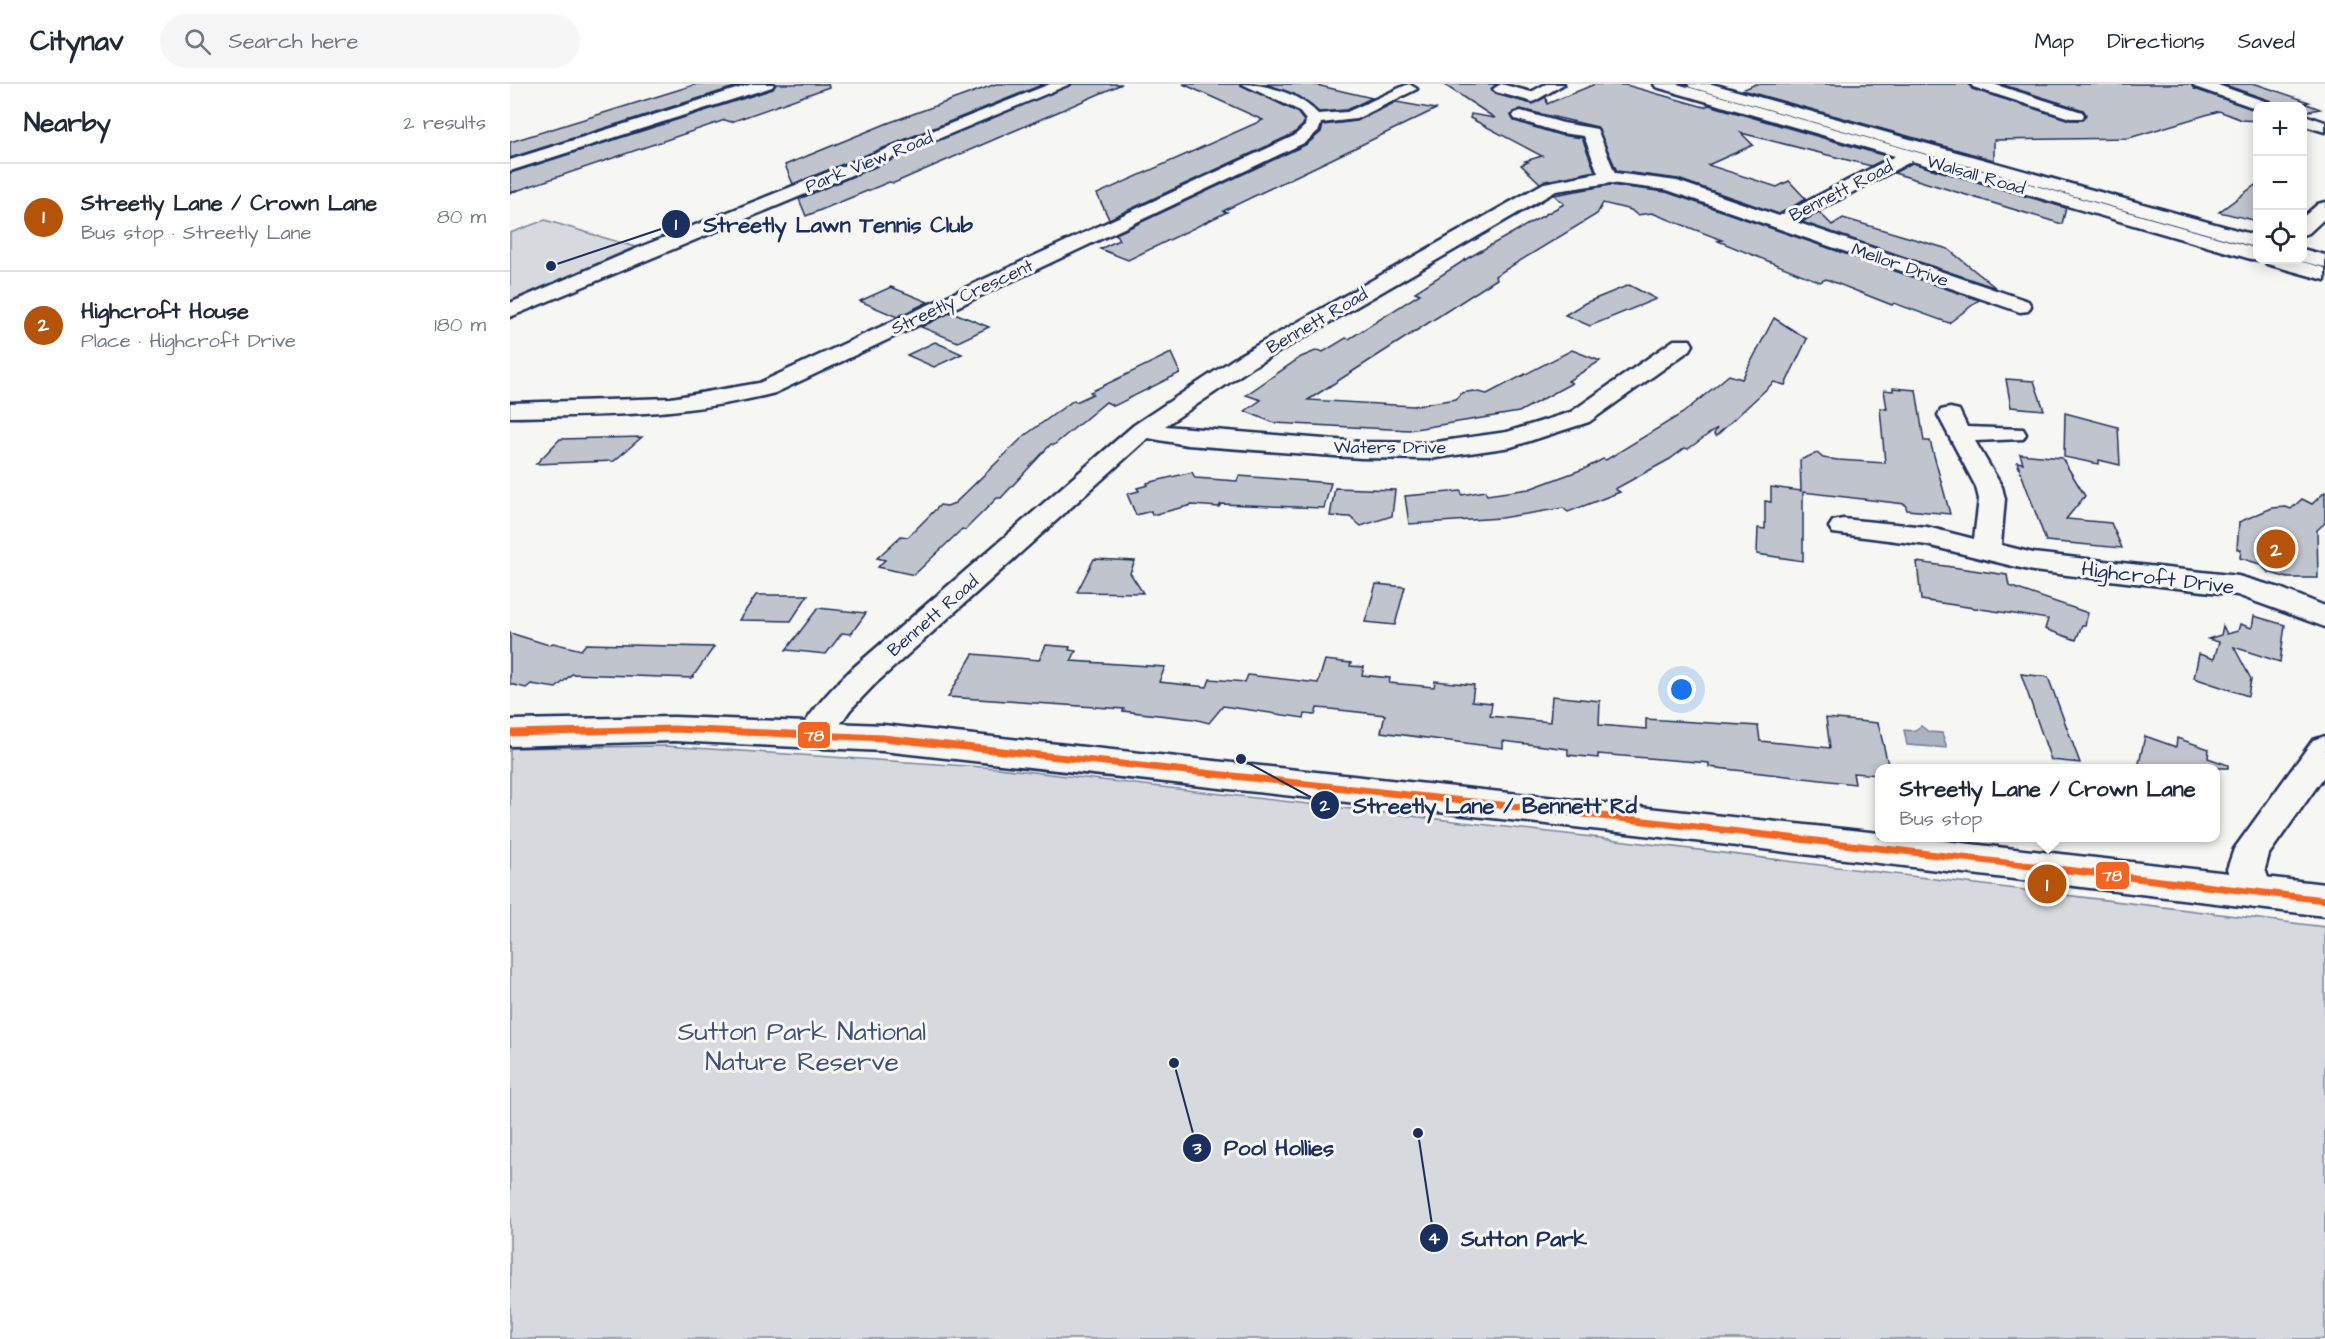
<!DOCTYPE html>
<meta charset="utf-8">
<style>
:root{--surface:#fff;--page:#f6f6f7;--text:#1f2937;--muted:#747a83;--line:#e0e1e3;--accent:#b45309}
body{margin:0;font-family:"Architects Daughter",sans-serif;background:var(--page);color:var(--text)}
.controls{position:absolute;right:18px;top:18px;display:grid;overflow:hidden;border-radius:12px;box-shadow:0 3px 15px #0003}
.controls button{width:54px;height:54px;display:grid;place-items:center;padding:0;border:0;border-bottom:2px solid var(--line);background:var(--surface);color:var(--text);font:30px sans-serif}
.you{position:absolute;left:1172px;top:606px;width:21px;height:21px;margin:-15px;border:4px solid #fff;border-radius:50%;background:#1a73e8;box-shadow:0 0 0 9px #1a73e833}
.badge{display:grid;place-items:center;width:39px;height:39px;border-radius:50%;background:var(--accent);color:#fff;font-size:20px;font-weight:700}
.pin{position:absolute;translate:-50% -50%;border:3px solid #fff;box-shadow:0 2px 6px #0006}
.popup{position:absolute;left:1365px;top:680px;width:345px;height:78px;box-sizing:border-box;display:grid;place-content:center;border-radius:12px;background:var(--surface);filter:drop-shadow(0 2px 4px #0005);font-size:20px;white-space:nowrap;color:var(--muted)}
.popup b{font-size:22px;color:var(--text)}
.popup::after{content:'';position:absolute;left:50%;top:100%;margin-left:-12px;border:12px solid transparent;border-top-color:var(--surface)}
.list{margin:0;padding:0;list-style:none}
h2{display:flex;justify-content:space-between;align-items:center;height:78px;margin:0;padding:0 24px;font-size:26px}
h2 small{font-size:20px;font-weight:400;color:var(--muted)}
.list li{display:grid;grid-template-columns:39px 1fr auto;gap:18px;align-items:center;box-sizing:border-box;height:108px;padding:0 24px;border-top:2px solid var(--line)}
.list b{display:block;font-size:22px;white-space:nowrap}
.list p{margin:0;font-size:20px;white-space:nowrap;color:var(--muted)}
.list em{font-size:20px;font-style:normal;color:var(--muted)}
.icon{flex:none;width:33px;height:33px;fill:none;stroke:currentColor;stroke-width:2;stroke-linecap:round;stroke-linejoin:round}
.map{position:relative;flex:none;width:1815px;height:1255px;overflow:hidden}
header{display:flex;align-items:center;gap:36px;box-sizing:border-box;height:84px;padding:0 30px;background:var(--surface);border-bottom:2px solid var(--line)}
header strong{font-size:28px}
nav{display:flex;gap:33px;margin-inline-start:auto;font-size:21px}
.search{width:420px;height:54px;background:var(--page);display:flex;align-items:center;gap:15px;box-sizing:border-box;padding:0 21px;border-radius:33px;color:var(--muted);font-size:22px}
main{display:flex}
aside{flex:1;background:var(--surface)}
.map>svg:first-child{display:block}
</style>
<header>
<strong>Citynav</strong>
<div class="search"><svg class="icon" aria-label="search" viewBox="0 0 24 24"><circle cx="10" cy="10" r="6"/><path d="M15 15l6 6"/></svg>Search here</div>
<nav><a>Map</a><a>Directions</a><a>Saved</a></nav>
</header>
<main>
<aside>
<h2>Nearby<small>2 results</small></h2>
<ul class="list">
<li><span class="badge">1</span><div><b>Streetly Lane / Crown Lane</b><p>Bus stop · Streetly Lane</p></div><em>80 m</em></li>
<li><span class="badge">2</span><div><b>Highcroft House</b><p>Place · Highcroft Drive</p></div><em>180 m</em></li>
</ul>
</aside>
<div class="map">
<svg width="1815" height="1255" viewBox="0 0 1815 1255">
<rect width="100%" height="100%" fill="#f6f6f2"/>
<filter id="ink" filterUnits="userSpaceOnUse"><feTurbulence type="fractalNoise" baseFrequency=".0167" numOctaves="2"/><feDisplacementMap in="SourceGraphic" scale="12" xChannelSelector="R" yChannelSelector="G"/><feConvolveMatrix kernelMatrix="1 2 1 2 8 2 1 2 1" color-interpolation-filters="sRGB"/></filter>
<g filter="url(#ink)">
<g fill="#d6d9dd" stroke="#78849e" stroke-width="1.5">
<path d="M35,136l90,27 -125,54v-68z"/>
<path d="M155,662l333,22 611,71 716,88v412h-1815v-591z"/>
</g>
<path fill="#abb2c0" stroke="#717e99" stroke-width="1.5" d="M1411,642l8,6 13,1 5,15 -40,-3 -3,-15 10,1z"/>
<g fill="#c0c4cd" stroke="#1b2f5e" stroke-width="1.5">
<path d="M187,0h47l-234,74v-16z"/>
<path d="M266,0h52l1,3 -98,35 -6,-2 -215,73v-20l263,-84z"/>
<path d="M486,0h48l-251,100 -8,-19 103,-42z"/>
<path d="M562,0h50l-228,99 -5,-1 -83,34 -7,-17z"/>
<path d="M673,0h57l57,28 7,9 -1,4 -10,9 -184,85 -12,-25 166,-74z"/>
<path d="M754,0h48l60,14 -26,12 -27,2 -25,-18z"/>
<path d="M933,0h54l-6,5 4,5 37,10 14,-7 1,7 48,-20 31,1 78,22 5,-2 180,52 -18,9 -130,-33 12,12 -45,20 69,22 12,-6 17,18 -27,15 -101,-35 -61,-8 -20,-44 -77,-18 -9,6 3,6 46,14 22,3 13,33 -55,12 -19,-18 7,-3 -3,-1 17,-5 -72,-38 1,-4 24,4z"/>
<path d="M1246,0h213l3,5 98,31h12l4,-6 -3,-4 -83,-26h191l3,5 64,22v10l-16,-1 -23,-9 -90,27 -135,2v20l-252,-70z"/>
<path d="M1712,0h34l53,18 -5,1 16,6 -16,3 -2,-6h-27l-4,-5z"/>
<path d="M886,18l40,7 -213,102 4,1 -99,48 -28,-11 19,-9 -3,-6 191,-90 14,-12 2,-7 34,-4z"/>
<path d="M1402,79l154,45 -4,16 -168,-51z"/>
<path d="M1748,99v38l-39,-9z"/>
<path d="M1100,101l56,7 313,108 -30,23 -55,-20 -2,2 -66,-26 -6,3 -102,-41 4,-1 -70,-27 -15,2 -6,-5 -28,-7 -6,11 -102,62 2,3 -189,121 105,6 43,-7 6,-6 11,-2 14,3 85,-44 28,11 -32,20 4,2 -53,29 -110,18 -135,-7 -29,-12 16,-11 -15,-5 55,-38 17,-7 5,2 23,-14 3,1 71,-45 -5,-2 53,-34 96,-54 -10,-9z"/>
<path d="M1309,128l13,13 11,-7 105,31 48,39 -194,-66z"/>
<path d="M1119,201l27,14 -66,27 -25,-11 20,-12z"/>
<path d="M381,203l37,15 -31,15 -37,-16z"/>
<path d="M442,228l37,15 -31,15 -37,-15z"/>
<path d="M1264,234l33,21 -22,46 -11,-3 -58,54 -2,-2 3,-6 -29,21 -3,-1 -15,11 -55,30 5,3 -52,20 -5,-4 -62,10 -92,6 -4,-28 56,-5 1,4 23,-4 2,4 42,-6 57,-21 17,-9 3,1 77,-47 46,-38 13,4z"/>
<path d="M425,258l27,12 -28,13 -27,-12z"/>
<path d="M661,269l9,20 -66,33 -8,-4 -52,43 -3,-1 -50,54h-4l-32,32 -3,-1 -48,46 -36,-8 7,-7 -8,-2 24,-22 7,1 32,-32 7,1 8,-3 69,-67 50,-36 2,2 17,-8 -3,-2z"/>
<path d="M1496,295l28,2 10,29 -33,-3z"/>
<path d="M1383,304l23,2 8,51h6l20,73 -43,-4 -2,-6 -102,-12v69l-46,-7 1,-26 7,1v-28l6,1v-15l30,4 -1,-31 17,-7 6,5 15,2 47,3 -5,-55 7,1 -3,-19 9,1z"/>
<path d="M1555,329l53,14 2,38 -21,-5v4l-35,-7z"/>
<path d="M132,353l-28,24 -78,3 24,-25z"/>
<path d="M1510,370l42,4 23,38 -19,23 45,4 11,25 -76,-7 -29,-79 6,1z"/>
<path d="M682,388l3,6 42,3 2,-5 92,7 -7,25 -103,-4 -2,3 -27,-2 -40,10 -1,-4 -15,4 -9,-21 12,-3 -2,-3 11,-3 -1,-2z"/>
<path d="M825,404l60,2 -3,26 -31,10 -11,-9 -20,-1z"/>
<path d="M1815,408v31l-8,7 1,48h-30l-20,-6 -8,-8 -20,-6 1,-9h-4l2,-27 33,-14 14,-1 5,2 11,-10 10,5z"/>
<path d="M584,475l41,2 -5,12 13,20 -66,-1z"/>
<path d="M1407,478l90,13 2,11 79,27 -3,12h-3l-6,15 -31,-11 3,-10 -127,-19z"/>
<path d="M866,500l29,3 -10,38 -30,-3z"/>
<path d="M246,511h52l-17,26 -52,-1z"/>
<path d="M308,524l48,5 -15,21 -9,-1 -16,21 -40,-4z"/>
<path d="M1744,532l31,9 -5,37 -46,-15 17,32 -3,17 -54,-18 5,-24 15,5 5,-17 -11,-3 13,-4 2,-9 4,8 11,-3 2,-7 12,4z"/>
<path d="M0,549l39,12 4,-2 28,7 5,-6 128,3 -22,31 -120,-4 -16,14 -25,-4 -5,4 -16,-4z"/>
<path d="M536,561l24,2 -1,3 7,1 -5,10 94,6 -6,15 48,5 3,-8 35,3 3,-7 70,8 7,-23 26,3 -1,3 14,1 -2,8 28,3 -1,5 45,4 1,-6 39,4 -2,16 20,2 -2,13 60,6 2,-26 48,5 -1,24 47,4v-10l112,7 2,15 70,7 -4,-30 52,5 11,45h-10v7l-26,-2 2,11 -146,-17v-4l-111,-9v4l-30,-3v-6l-65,-8v7l-122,-16 4,-17 -55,-6 -13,-1 -2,7 -10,-1 -1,4 -81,-12 -14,17 -15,-4 -71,-8 1,-2 -176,-12 25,-43 66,6z"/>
<path d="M1511,590l27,3 32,86 -29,-3z"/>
<path d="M1635,652l31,11 1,-9 32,11 -1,9 20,7v3h-90z"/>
</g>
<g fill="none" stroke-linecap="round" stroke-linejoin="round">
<defs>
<g id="minor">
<path d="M242,0h22l-2,3 -262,84v-11z"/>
<path d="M540,0h20l-560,233v-14l135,-58z"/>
<path d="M732,0c26,0 58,10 76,30l29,-2 57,-26 5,-2 8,5 -61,30 -35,4 -2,7 -13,12 -531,251c-88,23 -175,23 -265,24v-14l161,-5 88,-15 535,-247 11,-10 1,-6 -8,-10z"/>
<path d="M991,0l30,8 15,-8h18l-31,18 -37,-10 -3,-3z"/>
<path d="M1144,0h23l581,165v11h6l-13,-1 -339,-98 -116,61 232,79 3,5 -3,5 -8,1 -353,-122 -57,-7 -54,8 -302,175 -89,60 196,16 68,1 78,-11 64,-20 103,-72h16l3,5 -3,5 -101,72 -78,25 -82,12 -68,-1 -174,-13 -39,-7 -273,246 -25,26 -22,32 -12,4 -12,-4 -5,-9c14,-25 33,-45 54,-65l281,-243 104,-69 306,-173 54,-10 -14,-37 -23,-3 -46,-14 -2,-3 2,-3 6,-2 42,12 34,6 18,44 62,8 102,35 116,-60 -239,-69z"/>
<path d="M1461,0h22l89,28 2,3 -2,3h-12l-97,-31z"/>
<path d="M1683,0h22l55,19 3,3 -15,3 -63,-22z"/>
<path d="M1792,30l23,8v10l-23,-7z"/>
<path d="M1815,118v16l-16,15 -7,2v-17l16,-14z"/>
<path d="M1754,176h31l30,8v12l-58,-16z"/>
<path d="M1440,324l9,2 8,17 56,2 3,5 -3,5 -48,2 27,46 3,12 -4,46 32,8 205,23 42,12 45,18v21l-88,-32 -204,-24 -106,-26 -94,-12 -4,-6 4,-6 10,-2 84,8 47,12 5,-40 -3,-12 -38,-72 3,-5z"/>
<path d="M1815,652v39l-56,79 -4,15 8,23 -5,11 -14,5 -14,-5 -13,-34 7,-20 79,-109z"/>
</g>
<g id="major">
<path d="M1178,0h24l546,152v12l-568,-161z"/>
<path d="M1792,165l23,6v12l-29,-7h6z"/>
<path d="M164,633l209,8 996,108v5h39l407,46v32l-715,-85 -727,-80 -209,-10 -164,5v-26z"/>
</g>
</defs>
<use href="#minor" stroke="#1b2f5e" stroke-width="5"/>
<use href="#major" stroke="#1b2f5e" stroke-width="5"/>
<use href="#minor" fill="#f6f6f2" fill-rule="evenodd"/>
<use href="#major" fill="#f6f6f2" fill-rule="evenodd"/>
<defs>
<path id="bus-1" d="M0,649l164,-4 209,9 727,79 715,83"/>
</defs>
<use href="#bus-1" stroke="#f6f6f2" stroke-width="11"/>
<use href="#bus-1" stroke="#f26522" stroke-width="7"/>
</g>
</g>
<g text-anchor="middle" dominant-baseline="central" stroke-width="6" stroke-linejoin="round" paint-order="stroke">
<g font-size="18" fill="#1b2f5e" stroke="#f6f6f2">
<text transform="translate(359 78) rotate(-22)">Park View Road</text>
<text transform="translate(1466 91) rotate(16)">Walsall Road</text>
<text transform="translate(1331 107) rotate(-27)">Bennett Road</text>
<text transform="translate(1390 181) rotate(19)">Mellor Drive</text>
<text transform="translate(452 213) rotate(-25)">Streetly Crescent</text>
<text transform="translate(807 237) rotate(-30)">Bennett Road</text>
<text x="880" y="363">Waters Drive</text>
<text transform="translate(423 532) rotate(-41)">Bennett Road</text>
</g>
<g font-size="21" fill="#1b2f5e" stroke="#f6f6f2">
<text transform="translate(1648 494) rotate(7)">Highcroft Drive</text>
</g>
<g font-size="26" fill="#405177" stroke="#f6f6f2">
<text x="292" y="948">Sutton Park National<tspan x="292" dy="30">Nature Reserve</tspan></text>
</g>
</g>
<path fill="none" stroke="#1b2f5e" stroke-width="2" d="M41 182L166 140M731 675L815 721M664 979L687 1064M908 1049L924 1154"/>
<g fill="#1b2f5e" stroke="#f6f6f2" stroke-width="2">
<circle cx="41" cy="182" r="6"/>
<circle cx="731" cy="675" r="6"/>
<circle cx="664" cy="979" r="6"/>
<circle cx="908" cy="1049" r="6"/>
<circle cx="166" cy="140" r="15"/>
<circle cx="815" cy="721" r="15"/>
<circle cx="687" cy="1064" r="15"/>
<circle cx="924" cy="1154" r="15"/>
</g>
<g font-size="18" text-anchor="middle" font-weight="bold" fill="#fff">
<text x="166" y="146">1</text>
<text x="815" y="727">2</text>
<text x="687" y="1070">3</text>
<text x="924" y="1160">4</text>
</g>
<g font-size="22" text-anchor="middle" font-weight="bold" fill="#1b2f5e" stroke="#f6f6f2" stroke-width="6" stroke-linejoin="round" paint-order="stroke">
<text x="328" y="148">Streetly Lawn Tennis Club</text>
<text x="985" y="729">Streetly Lane / Bennett Rd</text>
<text x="769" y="1071">Pool Hollies</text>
<text x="1014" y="1162">Sutton Park</text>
</g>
<g stroke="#f6f6f2" stroke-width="2">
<rect x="287" y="637" width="34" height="28" rx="6" fill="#f26522"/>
<rect x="1585" y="777" width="35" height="29" rx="6" fill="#f26522"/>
</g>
<g font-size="16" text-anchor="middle" font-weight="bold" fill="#fff">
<text x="304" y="657">78</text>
<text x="1602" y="797">78</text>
</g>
</svg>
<div class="controls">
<button>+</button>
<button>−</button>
<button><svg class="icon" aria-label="locate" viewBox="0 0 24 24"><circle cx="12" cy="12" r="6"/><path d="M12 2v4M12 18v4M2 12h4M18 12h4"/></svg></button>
</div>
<div class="you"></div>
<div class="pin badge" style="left:1537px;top:800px">1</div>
<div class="popup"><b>Streetly Lane / Crown Lane</b>Bus stop</div>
<div class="pin badge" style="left:1766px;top:465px">2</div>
</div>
</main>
